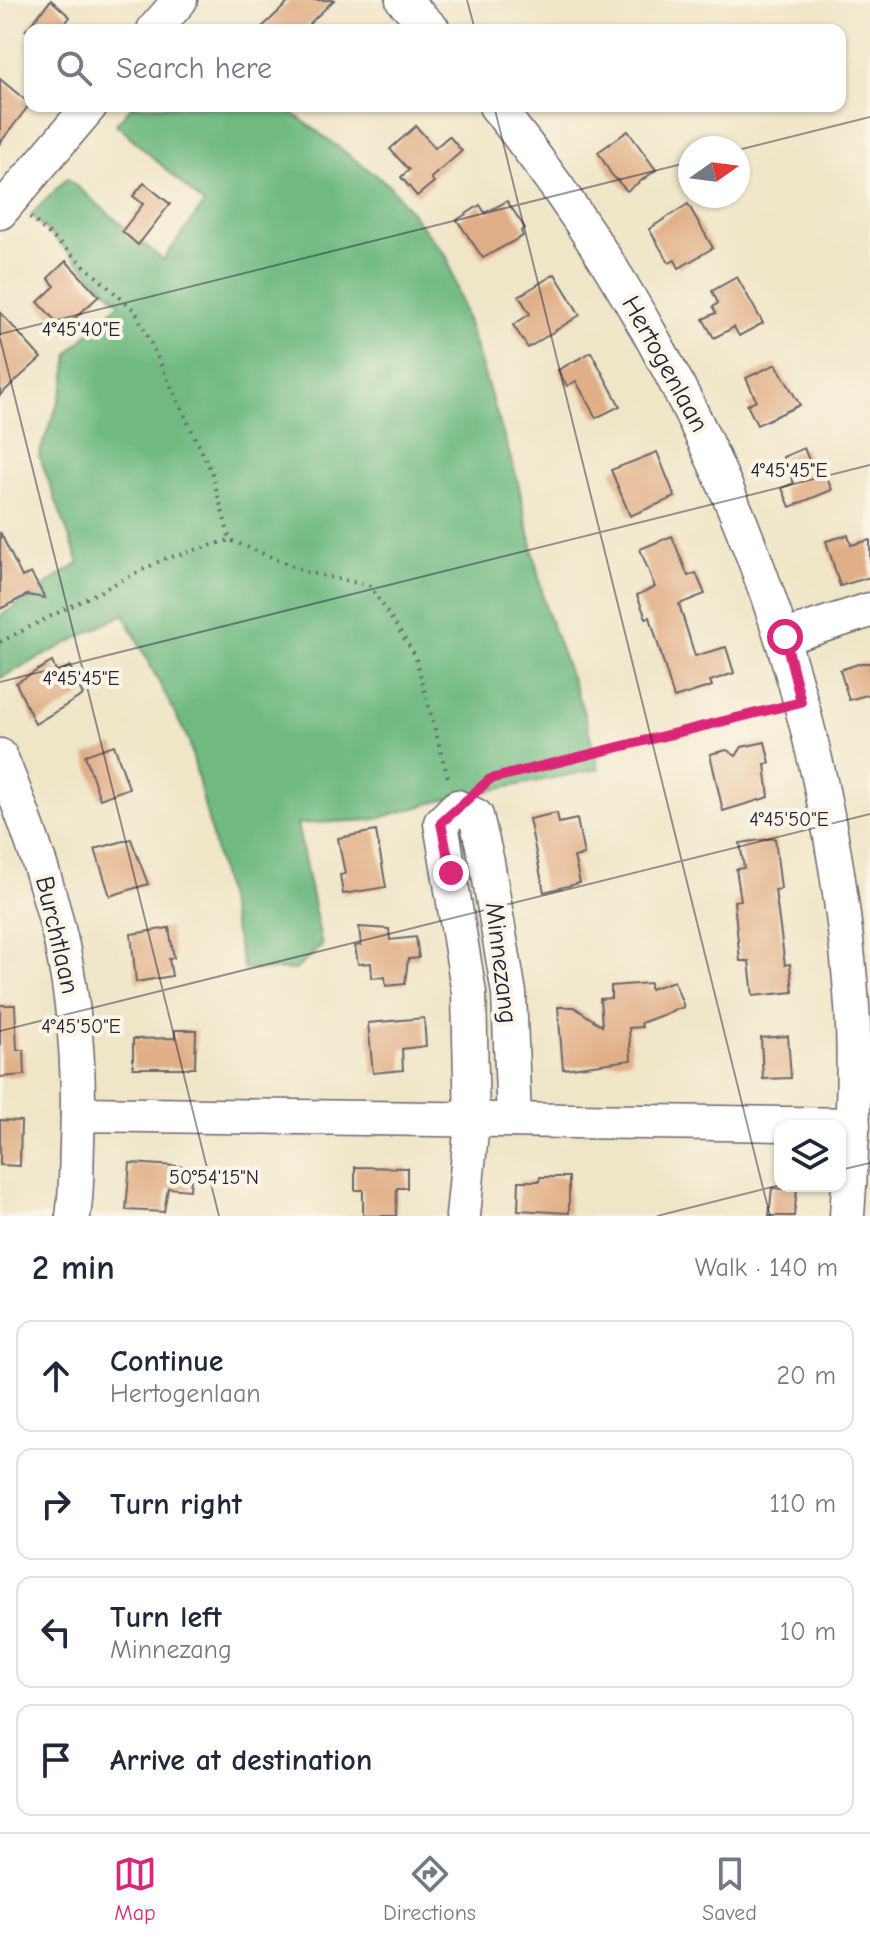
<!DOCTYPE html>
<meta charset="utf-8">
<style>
:root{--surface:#fff;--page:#f2f2f3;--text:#1f2937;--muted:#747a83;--line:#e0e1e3;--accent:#db2777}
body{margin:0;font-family:"Comic Neue",sans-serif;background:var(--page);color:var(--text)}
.controls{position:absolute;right:24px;bottom:24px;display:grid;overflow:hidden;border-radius:16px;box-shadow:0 2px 6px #0004}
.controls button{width:72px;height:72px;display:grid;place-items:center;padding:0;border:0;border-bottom:2px solid var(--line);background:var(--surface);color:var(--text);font:40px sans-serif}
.compass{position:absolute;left:678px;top:136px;width:72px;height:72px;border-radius:50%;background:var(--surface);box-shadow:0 2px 6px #0004;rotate:76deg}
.stop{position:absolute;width:24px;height:24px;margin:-18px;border:6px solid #db2777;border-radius:50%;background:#fff}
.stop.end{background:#db2777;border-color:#fff;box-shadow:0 2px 8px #0008}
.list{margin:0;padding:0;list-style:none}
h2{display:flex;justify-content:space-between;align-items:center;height:104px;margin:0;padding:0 32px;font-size:34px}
h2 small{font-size:26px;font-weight:400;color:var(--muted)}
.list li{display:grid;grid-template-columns:52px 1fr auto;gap:24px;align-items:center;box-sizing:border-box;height:112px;margin:0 16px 16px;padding:0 16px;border:2px solid var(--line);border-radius:16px}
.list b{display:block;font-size:30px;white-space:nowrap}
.list p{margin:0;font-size:26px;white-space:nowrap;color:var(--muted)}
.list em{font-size:26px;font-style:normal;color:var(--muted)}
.icon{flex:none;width:44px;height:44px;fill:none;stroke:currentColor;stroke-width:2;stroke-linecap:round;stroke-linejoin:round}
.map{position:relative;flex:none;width:870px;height:1216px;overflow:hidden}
.search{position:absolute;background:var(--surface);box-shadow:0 2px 6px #0004;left:24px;right:24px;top:24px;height:88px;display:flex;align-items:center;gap:20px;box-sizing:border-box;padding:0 28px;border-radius:16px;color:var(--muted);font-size:30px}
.sheet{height:616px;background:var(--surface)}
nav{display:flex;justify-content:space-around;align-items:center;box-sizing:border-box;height:112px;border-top:2px solid var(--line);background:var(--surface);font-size:22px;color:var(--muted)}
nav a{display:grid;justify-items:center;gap:4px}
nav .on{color:var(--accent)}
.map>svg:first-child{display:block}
</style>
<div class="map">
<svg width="870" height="1216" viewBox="0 0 870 1216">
<rect width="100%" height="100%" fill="#fcf5e5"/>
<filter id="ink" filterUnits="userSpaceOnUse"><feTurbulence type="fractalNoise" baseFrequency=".0125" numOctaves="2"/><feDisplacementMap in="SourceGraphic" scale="16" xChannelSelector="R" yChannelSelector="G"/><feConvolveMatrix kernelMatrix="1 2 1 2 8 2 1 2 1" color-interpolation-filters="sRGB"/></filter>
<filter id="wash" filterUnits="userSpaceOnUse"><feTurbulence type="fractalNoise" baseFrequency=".006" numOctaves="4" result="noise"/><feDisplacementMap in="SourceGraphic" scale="32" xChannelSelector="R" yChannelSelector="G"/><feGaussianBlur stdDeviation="1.8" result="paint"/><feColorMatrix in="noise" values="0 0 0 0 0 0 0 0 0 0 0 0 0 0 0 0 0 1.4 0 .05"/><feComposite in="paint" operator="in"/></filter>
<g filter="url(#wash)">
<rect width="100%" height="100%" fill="#efe5c7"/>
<path fill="#6fba82" stroke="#486e5e" stroke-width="2" d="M132,106h151l106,79 58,72 70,221 29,132 37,100 16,59 -156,31 -71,20 -75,4 25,122 -27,24h-51l-55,-229 -65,-127 -124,64v-62l79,-53 -40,-108 26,-72 4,-30 51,-50 -89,-88 36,-37 96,82 41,-56 -88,-80z"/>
<g id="blocks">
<g fill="#e1af87">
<path d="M51,0l19,17 -10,13h-34z"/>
<path d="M291,0h43l-31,30h-44z"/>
<path d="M0,79l30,25 -30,39z"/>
<path d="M416,126l19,22 14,-12 13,15 -31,27 3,4 -17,14 -16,-19 8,-7 -19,-21z"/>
<path d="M628,131l28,39 -29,21 -16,-17 -13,-22z"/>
<path d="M144,183l26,21 -32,41 -16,-14 21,-27 -10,-8z"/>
<path d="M507,201l18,27 -4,3 2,5 -40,22 -26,-38 23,-15 5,8z"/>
<path d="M688,204l25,44 -34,20 -4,-8 -6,3 -20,-34z"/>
<path d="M66,261l33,35 -36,33 -25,-27 17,-16 -7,-8z"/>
<path d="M555,274l25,41 -52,33 -15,-23 17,-11 -11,-18z"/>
<path d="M737,277l26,46 -24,13 -5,-9 -20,11 -11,-19 13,-6 -3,-6 5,-4 -6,-12z"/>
<path d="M0,312l41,46 -41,37z"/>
<path d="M591,352l29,54 -24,12 -20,-37 -9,5 -9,-16z"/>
<path d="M776,364l24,41 -43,20 -10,-20 9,-5 -10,-22z"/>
<path d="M804,448l10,24 9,-3 9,21 -42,17 -8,-19 12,-5 -11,-26z"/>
<path d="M657,452l18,45 -45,19 -19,-46z"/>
<path d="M0,532l22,45 9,-4 14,25 -18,-3 -27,14z"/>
<path d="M848,535l3,10 19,-5v37l-30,9 -14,-45z"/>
<path d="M672,536l16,40 8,-3 9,21 -26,10 16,52 31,-9 8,26 -24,8 2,5 -38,12 -24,-81 -4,1 -9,-23 18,-8 -15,-38z"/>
<path d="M52,662l5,11 13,-7 13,29 -48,29 -19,-41z"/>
<path d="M861,663h9v31l-21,6 -9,-30z"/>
<path d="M765,742l5,21 -5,1 4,33 -46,14 -13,-57 17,-4 9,6 6,-9z"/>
<path d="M114,745l15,43 -29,11 -15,-44z"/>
<path d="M557,813l2,10 18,-4 7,36 -10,2 6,26 -36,9 -15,-73z"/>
<path d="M376,831l10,56 -43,7 -3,-19 5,-1 -7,-36z"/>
<path d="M775,838l6,51 -6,1 10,75 5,-1 3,28 -40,4 -4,-35h-9l-6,-60 7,-1 -5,-31 8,-1 -4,-25z"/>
<path d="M131,839l17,45 -38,12 -15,-47z"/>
<path d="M359,927l30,2 1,11 26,-3 3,21 -11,1 -3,25 -19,2 -1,-9 -13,1 -1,-15 -13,1 -3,-18 6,-1z"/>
<path d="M169,928l5,30 -5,1 3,17 -36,6 -5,-48z"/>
<path d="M674,981l10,26 -43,16 1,4 -13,1 2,32 -68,9 -5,-62h16l28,19 -2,-27 11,-1v-12l39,-3v6z"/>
<path d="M0,1005h15l2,45h7l1,25 -25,2z"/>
<path d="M424,1018l2,28 -24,3 1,21 -30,3 -5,-50z"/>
<path d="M175,1030h21l-1,38h-62v-29l42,-1z"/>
<path d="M788,1036l3,42 -28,1 -2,-41z"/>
<path d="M0,1120l21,1 -1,45 -20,-1z"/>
<path d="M130,1163l62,4 -2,23 -22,-2 -4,24 -38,-2z"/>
<path d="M355,1167l52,1v20h-10l-1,28h-33v-26h-8z"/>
<path d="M540,1177h29v36l-51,-3 1,-29h20z"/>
<path d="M772,1188l25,2 -3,26h-25z"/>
</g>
</g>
</g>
<g filter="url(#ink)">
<use href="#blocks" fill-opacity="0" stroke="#6a666c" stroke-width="2"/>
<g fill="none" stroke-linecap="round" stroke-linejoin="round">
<defs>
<g id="minor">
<path d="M403,0l30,30"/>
<path d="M154,30l26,-30"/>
<path d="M496,106c204,255 329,560 355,886 6,74 1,150 -4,224"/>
<path d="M0,212l90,-106"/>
<path d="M785,637l85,-27"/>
<path d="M0,756c55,135 84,240 77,387 -1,24 0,49 -4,73"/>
<path d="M78,1114l775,11"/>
<path d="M463,1216l9,-94 -3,-129 -28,-170 16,-16 19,9 11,46 22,131 5,127"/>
</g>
</defs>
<use href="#minor" stroke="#6a666c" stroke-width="37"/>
<g stroke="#6a666c" stroke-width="4" stroke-dasharray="2 6" stroke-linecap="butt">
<path d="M30,217l106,95 76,161 18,67 77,32 63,14 45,69 34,127"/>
<path d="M0,642l164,-83 66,-19"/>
<path d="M479,788l11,-9 285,-71"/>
</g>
<use href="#minor" stroke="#fff" stroke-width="34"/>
</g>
</g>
<g fill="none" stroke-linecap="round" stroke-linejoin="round" filter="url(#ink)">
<path stroke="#db2777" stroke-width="10" d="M451,873l-10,-50 49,-44 311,-77 -16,-65"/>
</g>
<path fill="none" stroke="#22223b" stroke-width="2" stroke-opacity="0.45" d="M467,0l8,30M494,106l276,1110M738,150l132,-33M0,334l690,-172M0,338l219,878M0,682l870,-217M0,1031l870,-217M840,1170l30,-7M657,1216l123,-31"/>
<g text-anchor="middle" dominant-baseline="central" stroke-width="8" stroke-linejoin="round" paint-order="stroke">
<g font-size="26" fill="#22223b" stroke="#fcf5e5">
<text transform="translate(665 364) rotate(61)">Hertogenlaan</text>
<text transform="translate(57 935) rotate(77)">Burchtlaan</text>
<text transform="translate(501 963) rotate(83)">Minnezang</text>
</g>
</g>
<g font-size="20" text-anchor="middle" fill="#22223b" stroke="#fcf5e5" stroke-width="8" stroke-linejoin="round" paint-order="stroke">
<text x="81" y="336">4°45'40"E</text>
<text x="789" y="477">4°45'45"E</text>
<text x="81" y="685">4°45'45"E</text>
<text x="789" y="826">4°45'50"E</text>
<text x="81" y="1033">4°45'50"E</text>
<text x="214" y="1184">50°54'15"N</text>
</g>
</svg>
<div class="controls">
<button><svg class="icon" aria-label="layers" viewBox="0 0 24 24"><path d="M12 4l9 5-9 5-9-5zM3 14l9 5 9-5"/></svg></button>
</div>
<svg class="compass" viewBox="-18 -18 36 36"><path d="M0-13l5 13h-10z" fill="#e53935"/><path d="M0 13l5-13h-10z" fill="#747a83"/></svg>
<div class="stop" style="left:785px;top:637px"></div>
<div class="stop end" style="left:451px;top:873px"></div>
<div class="search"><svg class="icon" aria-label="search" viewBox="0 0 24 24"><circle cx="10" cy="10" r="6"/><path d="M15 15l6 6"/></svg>Search here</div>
</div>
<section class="sheet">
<h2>2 min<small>Walk · 140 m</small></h2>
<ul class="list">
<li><svg class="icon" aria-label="ahead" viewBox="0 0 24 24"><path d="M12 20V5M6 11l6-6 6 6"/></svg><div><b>Continue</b><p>Hertogenlaan</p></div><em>20 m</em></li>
<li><svg class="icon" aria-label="right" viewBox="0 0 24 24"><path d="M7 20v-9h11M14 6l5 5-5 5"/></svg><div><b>Turn right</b></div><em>110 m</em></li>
<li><svg class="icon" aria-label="left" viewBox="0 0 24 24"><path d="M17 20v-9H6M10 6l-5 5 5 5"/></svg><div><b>Turn left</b><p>Minnezang</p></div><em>10 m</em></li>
<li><svg class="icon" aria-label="arrive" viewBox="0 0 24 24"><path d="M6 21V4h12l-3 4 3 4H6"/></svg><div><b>Arrive at destination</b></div></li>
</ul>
</section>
<nav>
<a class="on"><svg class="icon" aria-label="map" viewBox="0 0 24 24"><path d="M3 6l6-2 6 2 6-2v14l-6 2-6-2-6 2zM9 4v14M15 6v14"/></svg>Map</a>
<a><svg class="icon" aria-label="directions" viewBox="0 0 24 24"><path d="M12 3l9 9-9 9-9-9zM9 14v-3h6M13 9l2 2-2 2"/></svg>Directions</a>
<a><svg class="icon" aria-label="saved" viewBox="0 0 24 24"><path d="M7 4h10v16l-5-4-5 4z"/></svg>Saved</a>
</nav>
